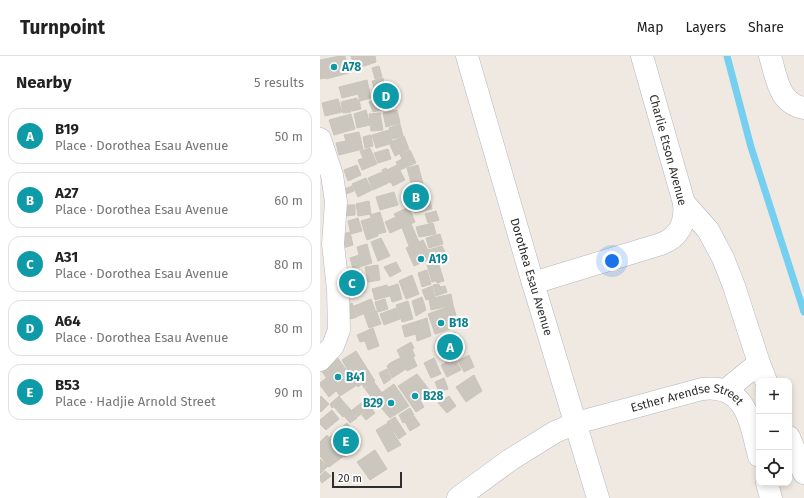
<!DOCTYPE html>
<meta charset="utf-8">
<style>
:root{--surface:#fff;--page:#f6f6f6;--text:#222;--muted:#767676;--line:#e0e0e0;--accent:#4264fb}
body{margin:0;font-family:"Fira Sans",sans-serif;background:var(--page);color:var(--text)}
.controls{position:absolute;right:12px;bottom:12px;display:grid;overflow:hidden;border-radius:8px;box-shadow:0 2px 6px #0003}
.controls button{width:36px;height:36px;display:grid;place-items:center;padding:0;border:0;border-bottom:1px solid var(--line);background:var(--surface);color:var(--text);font:20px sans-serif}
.scale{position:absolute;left:12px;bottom:10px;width:70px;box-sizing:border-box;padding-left:4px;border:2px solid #2e2e2e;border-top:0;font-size:11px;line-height:14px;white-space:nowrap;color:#2e2e2e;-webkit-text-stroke:3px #fff;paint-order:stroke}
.you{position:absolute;left:292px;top:205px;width:14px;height:14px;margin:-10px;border:3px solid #fff;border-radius:50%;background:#1a73e8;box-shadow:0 0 0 6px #1a73e833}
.badge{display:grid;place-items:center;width:26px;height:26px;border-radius:50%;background:var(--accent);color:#fff;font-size:13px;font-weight:700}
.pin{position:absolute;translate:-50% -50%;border:2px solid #fff;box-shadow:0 1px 4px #0006}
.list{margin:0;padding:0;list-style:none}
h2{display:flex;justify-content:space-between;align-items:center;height:52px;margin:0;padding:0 16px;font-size:17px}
h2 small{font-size:13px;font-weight:400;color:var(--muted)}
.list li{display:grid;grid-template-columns:26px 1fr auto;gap:12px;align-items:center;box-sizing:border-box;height:56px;margin:0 8px 8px;padding:0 8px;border:1px solid var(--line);border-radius:12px}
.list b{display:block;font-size:15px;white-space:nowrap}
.list p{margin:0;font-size:13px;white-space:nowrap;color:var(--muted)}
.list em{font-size:13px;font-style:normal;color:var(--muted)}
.icon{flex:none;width:22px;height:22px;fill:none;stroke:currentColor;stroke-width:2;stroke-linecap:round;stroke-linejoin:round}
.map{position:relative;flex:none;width:484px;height:442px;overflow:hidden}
header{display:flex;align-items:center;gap:24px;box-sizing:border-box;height:56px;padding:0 20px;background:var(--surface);border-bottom:1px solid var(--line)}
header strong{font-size:19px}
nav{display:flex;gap:22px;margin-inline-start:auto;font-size:14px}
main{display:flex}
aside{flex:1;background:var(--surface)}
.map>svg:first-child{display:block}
</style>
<header>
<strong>Turnpoint</strong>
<nav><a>Map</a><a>Layers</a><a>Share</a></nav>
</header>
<main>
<aside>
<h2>Nearby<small>5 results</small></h2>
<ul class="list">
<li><span class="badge" style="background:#0f9aa8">A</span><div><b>B19</b><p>Place · Dorothea Esau Avenue</p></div><em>50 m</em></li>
<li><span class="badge" style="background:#0f9aa8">B</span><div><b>A27</b><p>Place · Dorothea Esau Avenue</p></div><em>60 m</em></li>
<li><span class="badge" style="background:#0f9aa8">C</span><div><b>A31</b><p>Place · Dorothea Esau Avenue</p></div><em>80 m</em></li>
<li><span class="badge" style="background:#0f9aa8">D</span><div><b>A64</b><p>Place · Dorothea Esau Avenue</p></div><em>80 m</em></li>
<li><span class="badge" style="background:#0f9aa8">E</span><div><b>B53</b><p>Place · Hadjie Arnold Street</p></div><em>90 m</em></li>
</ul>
</aside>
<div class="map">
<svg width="484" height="442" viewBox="0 0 484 442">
<rect width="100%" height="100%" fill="#efe9e1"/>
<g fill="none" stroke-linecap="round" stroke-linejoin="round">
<path stroke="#75cff0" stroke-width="7" d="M407,0l24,91 53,165"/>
</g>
<g fill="#cbc7bf" stroke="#cbc5ba">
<path d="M20,0h5l4,17 -23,6v-1l-6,1v-19z"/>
<path d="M31,0h24l1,6 -21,7z"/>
<path d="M59,10l3,11 -7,2 -3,-11z"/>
<path d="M63,22l2,10 -10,3 -3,-10z"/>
<path d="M47,24l4,18 -11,3 -2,-7 -16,4 -3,-11z"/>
<path d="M74,31l4,18 -25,7 -4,-10 7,-3 -2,-6z"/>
<path d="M37,42v2h2l2,9 -9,2 -3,-11z"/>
<path d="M18,43l4,13 -17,4 -3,-13z"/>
<path d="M29,44l2,12 -8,1 -2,-11z"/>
<path d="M46,54l4,15 -13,3 -3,-14z"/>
<path d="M77,54l3,13 -14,4 -3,-14z"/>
<path d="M60,57l3,17 -12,1 -2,-17z"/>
<path d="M31,58l4,15 -21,6 -5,-15z"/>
<path d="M80,68l3,12 -10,3 -4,-11z"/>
<path d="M69,74l4,13 -17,5 -4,-13z"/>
<path d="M39,76l4,17 -24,6 -3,-12 10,-2 -2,-6z"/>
<path d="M51,79l2,11 -8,2 -2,-11z"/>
<path d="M84,80l5,13 -14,7 -5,-11 4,-2 -1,-2z"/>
<path d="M50,92l7,16 -15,6 -4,-10 5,-2 -3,-7z"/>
<path d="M68,93l3,10 -13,4 -4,-10z"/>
<path d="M90,94l6,13 -16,7 -4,-8 6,-3 -2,-5z"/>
<path d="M37,109l4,10 -13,6 -4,-11z"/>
<path d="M77,109l8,15 -12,6 -2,-4 -2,1 -7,-13 4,-2 1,2z"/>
<path d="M98,109l5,19 -11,3 -5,-19z"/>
<path d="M62,116l6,11 -15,7 -5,-12z"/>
<path d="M46,122l6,12 -14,7 -6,-13z"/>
<path d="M32,130l2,5 -13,5 -1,-5z"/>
<path d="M106,130l6,23 -17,4 -3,-12 -7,2 -3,-11z"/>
<path d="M74,136l4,13 -18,5 -4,-13z"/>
<path d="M49,145l2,13 -13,2 -2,-12z"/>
<path d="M24,149h11v10l-11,1z"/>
<path d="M89,151l6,15 -25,11 -5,-11 11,-5 -2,-3z"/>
<path d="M116,155l3,9 -11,3 -3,-9z"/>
<path d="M60,156l6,20 -8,2v2l-11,4 -6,-19 10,-3 -1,-3z"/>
<path d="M38,162l4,13 -11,3 -3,-13z"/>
<path d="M113,167l3,11 -17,3 -3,-10z"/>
<path d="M91,168l8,18 -10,4 -7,-18z"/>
<path d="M30,176l3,13 -10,3 -4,-13z"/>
<path d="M120,178l3,10 -14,4 -3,-10z"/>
<path d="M61,182l9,18 -12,5 -7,-19z"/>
<path d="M103,184l5,10 14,-4 3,6 -31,14 -8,-18z"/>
<path d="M47,188l5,19 -19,6 -3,-11 9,-3 -2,-8z"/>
<path d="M76,206l5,9 -11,6 -6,-10z"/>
<path d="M118,206l6,19 -7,2 -1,-2 -4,1 -5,-17z"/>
<path d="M58,209l2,15 -12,2 -3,-15z"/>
<path d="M39,213l6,23 -20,5 -6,-23z"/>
<path d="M107,214l4,14 -9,3 -4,-14z"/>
<path d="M92,219l7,19 -13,5 -7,-18z"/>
<path d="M78,228l4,15 -10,3 -4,-15z"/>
<path d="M119,228l1,3 5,-1 2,6 -11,4 -3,-11z"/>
<path d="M67,229l3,11 -15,4 -3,-11z"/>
<path d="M112,230l3,11 -9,3 -4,-10z"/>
<path d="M131,238l2,11 -22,5 -2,-11z"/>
<path d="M102,241l4,13 -10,6 -4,-15z"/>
<path d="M51,243l4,10 -17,7 -4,-10z"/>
<path d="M65,243l3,10 -10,3 -3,-10z"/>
<path d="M88,245l5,18 -11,3 -6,-17z"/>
<path d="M32,247l5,14 -7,2 -4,-14z"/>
<path d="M133,249l3,10 -7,2 4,11 -18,6 -7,-20z"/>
<path d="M76,252l4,11 -16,6 -4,-11z"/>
<path d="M56,254l5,14 -12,4 -5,-14z"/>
<path d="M107,262l4,18 -14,5 -1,-7 -11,3 -3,-11z"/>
<path d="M53,272l6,18 -11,4 -3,-9 -5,1 -3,-7z"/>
<path d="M135,276l9,20 -19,9 -9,-20z"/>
<path d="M91,286l3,6 -2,1 3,7 -2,1 4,9 -10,5 -10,-21z"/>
<path d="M36,295l19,30 -11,7 -2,-4 -4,3 -16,-27z"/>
<path d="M149,299l5,12 -10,5 -6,-11z"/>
<path d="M17,301l20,28 -17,11 -20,-27z"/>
<path d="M80,302l6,11 -14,9 -5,-12 3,-3z"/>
<path d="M114,302l7,16 -10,4 -7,-15z"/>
<path d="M135,302l6,12 -14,7 -6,-12z"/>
<path d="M67,313l4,10 -7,5 -5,-11z"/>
<path d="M97,318l14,18 -11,8 4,7 -8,5 -18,-26z"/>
<path d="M154,319l8,16 -16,11 -10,-15z"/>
<path d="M6,322l10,13 -7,6 -9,-12v-2z"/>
<path d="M124,322l4,11 -9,3 -4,-10z"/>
<path d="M54,326l8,11 -9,6 -8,-10z"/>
<path d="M74,328l15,22 -19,12 -17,-19z"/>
<path d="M1,340l8,8 -8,8 -1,-1v-13z"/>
<path d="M19,340l3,4 -10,8 -2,-4z"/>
<path d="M129,340l7,10 -9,7 -9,-10z"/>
<path d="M22,344l9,10 -8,7 -9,-10z"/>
<path d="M45,344l5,8 -13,9 -5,-7z"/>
<path d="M51,352l4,5 -9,7 -4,-5z"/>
<path d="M90,352l4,7 -11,8 -4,-8z"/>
<path d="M12,354l7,9 -13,11 -6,-6v-4z"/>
<path d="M31,354l6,8 -7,5 -6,-7z"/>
<path d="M94,360l6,9 -10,6 -5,-9z"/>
<path d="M75,361l11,17 -7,5 -12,-17z"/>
<path d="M27,367l10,13 -1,1 5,7 -16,13 -15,-20z"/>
<path d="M68,367l6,11 -12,7 -6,-11z"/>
<path d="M74,378l7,11 -13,7 -6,-11z"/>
<path d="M7,379l17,21 -15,11 -9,-11v-14z"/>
<path d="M55,394l12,19 -17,11 -13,-18z"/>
<path d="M0,403l8,7 -8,8z"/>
<path d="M5,415l6,5 -9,7 -2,-3v-4z"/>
</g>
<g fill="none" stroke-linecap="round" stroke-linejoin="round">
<defs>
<g id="minor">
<path id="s1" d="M147,0l66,227 65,215"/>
<path d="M450,0c7,22 8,47 34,52"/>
<path d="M0,83l12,36 4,27 -3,42 5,45 1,41 -6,16 -13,14"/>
<path d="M364,147l24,27 15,28 11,28 25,77 7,18"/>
<path d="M213,227l128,-39c19,-7 25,-22 23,-41l-42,-147"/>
<path d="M406,334l33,-27"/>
<path d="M469,381l15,36"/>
<path d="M447,427l4,15"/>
<path id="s2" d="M138,442l52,-38 45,-28 21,-9 126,-34c45,-6 48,34 57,67"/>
</g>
</defs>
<use href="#minor" stroke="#b4b7c1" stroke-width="23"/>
<use href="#minor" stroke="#fff" stroke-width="22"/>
</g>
<g fill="#0f9aa8" stroke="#fff" stroke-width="1.5">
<circle cx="14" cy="11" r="4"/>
<circle cx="101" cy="203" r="4"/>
<circle cx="121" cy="267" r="4"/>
<circle cx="18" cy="321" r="4"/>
<circle cx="95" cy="340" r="4"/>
<circle cx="71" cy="347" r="4"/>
</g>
<g text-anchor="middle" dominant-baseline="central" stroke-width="4" stroke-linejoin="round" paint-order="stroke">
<g font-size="12" font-weight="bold" fill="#0d838f" stroke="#fff" text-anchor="start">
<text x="22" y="11">A78</text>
<text x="109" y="203">A19</text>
<text x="129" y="267">B18</text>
<text x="26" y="321">B41</text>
<text x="103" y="340">B28</text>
<text x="63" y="347" text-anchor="end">B29</text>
</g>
<g font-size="12" fill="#2e2e2e" stroke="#fff">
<text transform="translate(348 94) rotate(75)">Charlie Etson Avenue</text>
<text stroke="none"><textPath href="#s1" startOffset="230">Dorothea Esau Avenue</textPath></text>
<text stroke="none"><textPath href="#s2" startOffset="256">Esther Arendse Street</textPath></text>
</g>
</g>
</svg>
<div class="controls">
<button>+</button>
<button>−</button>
<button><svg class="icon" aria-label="locate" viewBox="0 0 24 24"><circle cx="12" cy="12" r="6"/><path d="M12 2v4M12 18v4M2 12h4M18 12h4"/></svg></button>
</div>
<div class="scale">20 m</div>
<div class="you"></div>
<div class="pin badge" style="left:130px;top:291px;background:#0f9aa8">A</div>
<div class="pin badge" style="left:96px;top:141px;background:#0f9aa8">B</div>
<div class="pin badge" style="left:32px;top:227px;background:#0f9aa8">C</div>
<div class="pin badge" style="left:66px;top:40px;background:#0f9aa8">D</div>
<div class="pin badge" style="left:26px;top:385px;background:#0f9aa8">E</div>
</div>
</main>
